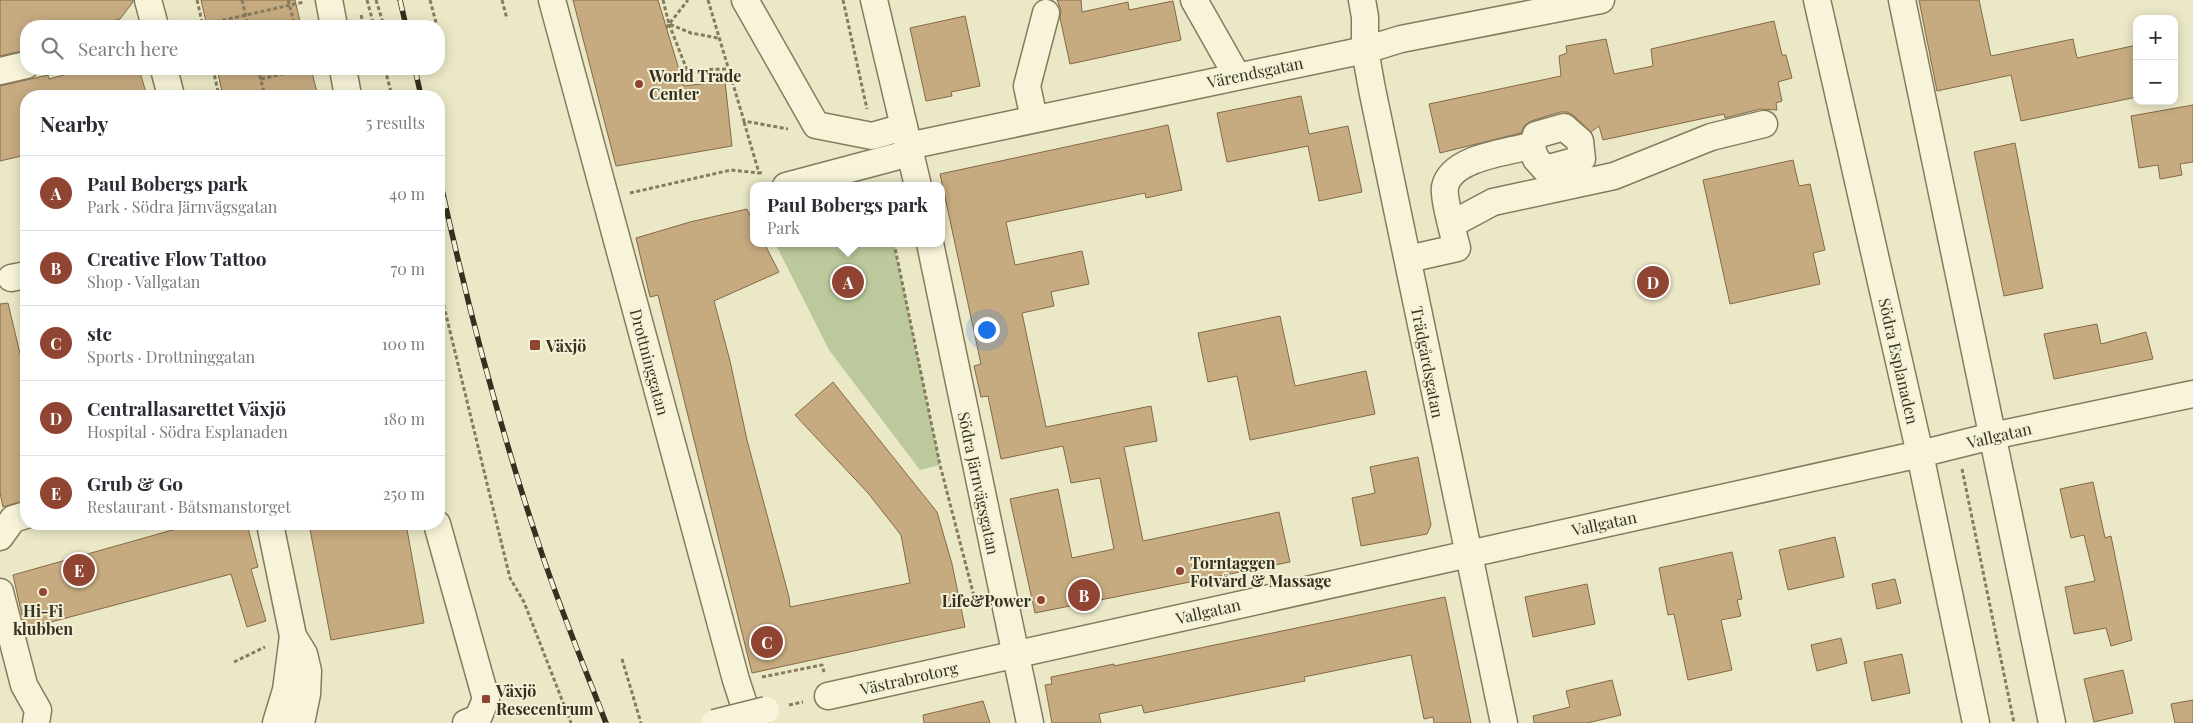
<!DOCTYPE html>
<meta charset="utf-8">
<style>
:root{--surface:#fff;--page:#f2f2f3;--text:#2b2b33;--muted:#7c7c81;--line:#e1e1e2;--accent:#904432}
body{margin:0;font-family:"Playfair Display",serif;background:var(--page);color:var(--text)}
.controls{position:absolute;right:15px;top:15px;display:grid;overflow:hidden;border-radius:10px;box-shadow:0 2px 12px #0003}
.controls button{width:45px;height:45px;display:grid;place-items:center;padding:0;border:0;border-bottom:1px solid var(--line);background:var(--surface);color:var(--text);font:25px sans-serif}
.you{position:absolute;left:986px;top:329px;width:18px;height:18px;margin:-12px;border:4px solid #fff;border-radius:50%;background:#1a73e8;box-shadow:0 0 0 8px #1a73e833}
.badge{display:grid;place-items:center;width:32px;height:32px;border-radius:50%;background:var(--accent);color:#fff;font-size:16px;font-weight:700}
.pin{position:absolute;translate:-50% -50%;border:2px solid #fff;box-shadow:0 1px 5px #0006}
.popup{position:absolute;left:750px;top:182px;width:195px;height:65px;box-sizing:border-box;display:grid;place-content:center;border-radius:10px;background:var(--surface);filter:drop-shadow(0 1px 4px #0005);font-size:16px;white-space:nowrap;color:var(--muted)}
.popup b{font-size:19px;color:var(--text)}
.popup::after{content:'';position:absolute;left:50%;top:100%;margin-left:-10px;border:10px solid transparent;border-top-color:var(--surface)}
.list{margin:0;padding:0;list-style:none}
h2{display:flex;justify-content:space-between;align-items:center;height:65px;margin:0;padding:0 20px;font-size:21px}
h2 small{font-size:16px;font-weight:400;color:var(--muted)}
.list li{display:grid;grid-template-columns:32px 1fr auto;gap:15px;align-items:center;box-sizing:border-box;height:75px;padding:0 20px;border-top:1px solid var(--line)}
.list b{display:block;font-size:19px;white-space:nowrap}
.list p{margin:0;font-size:16px;white-space:nowrap;color:var(--muted)}
.list em{font-size:16px;font-style:normal;color:var(--muted)}
.icon{flex:none;width:28px;height:28px;fill:none;stroke:currentColor;stroke-width:2;stroke-linecap:round;stroke-linejoin:round}
.map{position:relative;flex:none;width:2193px;height:723px;overflow:hidden}
.search{position:absolute;background:var(--surface);box-shadow:0 2px 12px #0003;left:20px;top:20px;width:425px;height:55px;display:flex;align-items:center;gap:12px;box-sizing:border-box;padding:0 18px;border-radius:20px;color:var(--muted);font-size:19px}
.panel{position:absolute;background:var(--surface);box-shadow:0 2px 12px #0003;left:20px;top:90px;width:425px;height:440px;border-radius:20px}
.map>svg:first-child{display:block}
</style>
<div class="map">
<svg width="2193" height="723" viewBox="0 0 2193 723">
<rect width="100%" height="100%" fill="#ebe8c7"/>
<path fill="#bbc99c" d="M775,243h119l46,222 -20,5 -91,-120z"/>
<g fill="#c7ab80" stroke="#836a45">
<path d="M0,0h133v2l-13,17 -30,7h-64v24l-26,6z"/>
<path d="M201,0h94l6,26h-94z"/>
<path d="M573,0h85l26,86 41,-5 7,65 -116,20z"/>
<path d="M1057,0h24l1,12 46,-10 1,8 44,-9 8,39 -111,24 -10,-46 1,-8z"/>
<path d="M1919,0h60l12,56 82,-17 4,19 60,-13v52l-116,24 -10,-46 -74,16z"/>
<path d="M965,16l15,70 -29,6 1,4 -26,5 -16,-73z"/>
<path d="M1774,21l8,34h4l6,23 -14,4 4,19 -6,2 1,7 -17,-1 -35,9 -1,-4 -121,26 -4,-14 -8,6 -18,-17 -6,-3h-7l-29,9 -6,4 -4,8 -81,20 -11,-49 132,-28 -2,-20 8,-3 -1,-7 40,-7 8,35 39,-8 -2,-17z"/>
<path d="M86,69h53l8,27h-121v59l-26,6v-75l48,-11 1,4z"/>
<path d="M217,69h94l7,27h-95z"/>
<path d="M1301,96l8,38 39,-8 14,66 -43,9 -11,-55 -81,16 -10,-49z"/>
<path d="M2193,105v57l-13,2 2,11 -22,4 -2,-14 -19,3 -8,-52z"/>
<path d="M1168,125l14,65 -36,8 -1,-5 -139,29 9,43 67,-14 7,33 -38,8 3,14 -32,7 24,114 105,-21 6,35 -33,6 19,94 136,-29 11,50 -255,51 -25,-114 48,-10 14,69 42,-9 -14,-71 -29,5 -8,-37 -62,13 -13,-63 -7,1 -7,-31 7,-2 -41,-190z"/>
<path d="M2015,143l28,145 -39,8 -30,-144z"/>
<path d="M1793,160l6,26 11,-2 15,66 -12,3 7,31 -90,20 -27,-124z"/>
<path d="M747,209l7,15v19h10l15,29 -65,29 16,60 17,79 42,157 1,10 120,-24 -9,-48 -33,-42 -73,-78 38,-33 104,130 15,52 13,63 -213,46 -94,-378 -8,2 -14,-59 54,-16z"/>
<path d="M8,303l18,76v121l-23,7 -3,-14v-189z"/>
<path d="M1280,316l15,70 71,-15 9,43 -125,26 -13,-64 -29,6 -10,-49z"/>
<path d="M2097,324l4,20 45,-12 7,27 -99,20 -10,-45z"/>
<path d="M1418,457l13,68 -4,9 -66,12 -9,-48 23,-5 -5,-26z"/>
<path d="M2093,482l12,56 6,-2 21,104 -21,6 -5,-18 -32,6 -9,-47 30,-6 -11,-46 -13,3 -11,-49z"/>
<path d="M174,524h73l11,43 -7,2 15,52 -19,6 -16,-53 -206,55 -12,-54 163,-46z"/>
<path d="M309,524h97l18,99 -93,17z"/>
<path d="M1835,537l9,40 -56,13 -9,-40z"/>
<path d="M1732,552l10,47 -5,1 4,16 -20,4 11,50 -44,10 -14,-66 -6,1 -9,-47z"/>
<path d="M1895,579l6,24 -24,6 -5,-25z"/>
<path d="M1587,584l8,40 -62,13 -8,-40z"/>
<path d="M1445,597l26,126h-37l-1,-6 -9,2 -13,-64 -107,22 1,4 -161,32 -2,-8 -43,9 2,9h-49l-7,-38 7,-1 -1,-7 63,-13v2z"/>
<path d="M1841,638l6,25 -30,8 -6,-26z"/>
<path d="M1902,654l8,39 -38,8 -8,-39z"/>
<path d="M2123,670l10,43 -39,9 -10,-43z"/>
<path d="M1612,680l9,35 -34,8h-53l-1,-7 37,-9 -4,-16z"/>
<path d="M2193,700v23h-18l-4,-19z"/>
<path d="M983,701l7,22h-66l-1,-8z"/>
</g>
<g fill="none" stroke-linecap="round" stroke-linejoin="round">
<defs>
<g id="minor">
<path d="M148,0l7,26"/>
<path d="M329,0l5,26"/>
<path d="M552,0l184,680 14,43"/>
<path d="M745,0l71,125 56,11 32,-9"/>
<path d="M874,0l44,186"/>
<path d="M1194,0l43,76"/>
<path d="M1362,0l3,17v33l7,39 132,634"/>
<path d="M1817,0l103,454 56,269"/>
<path d="M1902,0l150,723"/>
<path d="M164,69l7,27"/>
<path d="M343,69l5,27"/>
<path d="M0,71l26,-6"/>
<path d="M1034,119l-7,-33 19,-73"/>
<path d="M908,146l457,-96 36,-11 200,-39"/>
<path d="M786,186l124,-33"/>
<path d="M1452,224l41,-22 121,-26 97,-39 53,-13"/>
<path d="M930,243l100,480"/>
<path d="M1408,259l49,-11c-3,-12 -14,-51 -12,-61 6,-29 61,-35 86,-41l4,-7 1,-4 28,-8 16,14 2,18 -37,10 -9,-10 -5,-13"/>
<path d="M11,278l15,-3"/>
<path d="M270,524l23,112 11,18 4,17 -1,23 -6,29"/>
<path d="M437,524l49,175 -8,19 -12,5"/>
<path d="M0,537l13,-18 13,-4"/>
<path d="M0,592l24,93 14,25 -2,13"/>
<path d="M828,696l1092,-242 72,-18 201,-42"/>
<path d="M276,723l10,-33 7,-54"/>
</g>
</defs>
<use href="#minor" stroke="#867b5e" stroke-width="29"/>
<g stroke="#867b5e" stroke-width="3" stroke-dasharray="4 2.5" stroke-linecap="butt">
<path d="M197,0l6,26"/>
<path d="M242,0l6,26"/>
<path d="M288,0l7,26"/>
<path d="M367,0l7,26"/>
<path d="M376,0l8,26"/>
<path d="M430,0l7,26"/>
<path d="M502,0l5,19"/>
<path d="M663,0l6,24 22,9 27,5"/>
<path d="M708,0l36,121 44,8"/>
<path d="M843,0l24,109"/>
<path d="M361,15l3,11"/>
<path d="M669,24l18,46 41,-1"/>
<path d="M197,26l107,-24"/>
<path d="M666,28l22,-28"/>
<path d="M213,69l6,27"/>
<path d="M258,69l7,27"/>
<path d="M385,69l7,27"/>
<path d="M261,79l43,-10"/>
<path d="M744,122l15,51 5,-1"/>
<path d="M630,193l101,-23 28,3"/>
<path d="M894,243l46,222 37,143"/>
<path d="M439,286l71,292 14,24 47,121"/>
<path d="M1962,469l52,254"/>
<path d="M622,659l19,64"/>
<path d="M234,662l31,-15"/>
<path d="M762,677l60,-12 2,7"/>
<path d="M789,705l14,-3"/>
</g>
<use href="#minor" stroke="#f7f4da" stroke-width="26"/>
<defs>
<g id="rail">
<path d="M400,0l6,26"/>
<path d="M415,69l6,27"/>
<path d="M439,176c27,124 59,246 99,366 20,62 45,121 68,181"/>
</g>
</defs>
<use href="#rail" stroke="#373020" stroke-width="5.5"/>
<use href="#rail" stroke="#f3f1d6" stroke-width="4" stroke-dasharray="11" stroke-linecap="butt"/>
<defs>
<path id="minor-bridge" d="M714,723l52,-13"/>
</defs>
<use href="#minor-bridge" stroke="#867b5e" stroke-width="29" stroke-linecap="butt"/>
<use href="#minor-bridge" stroke="#f7f4da" stroke-width="26"/>
</g>
<g fill="#904432" stroke="#f3f1d6" stroke-width="2">
<circle cx="639" cy="84" r="5"/>
<rect x="529" y="339" width="12" height="12" rx="2.5"/>
<circle cx="1180" cy="571" r="5"/>
<circle cx="43" cy="592" r="5"/>
<circle cx="1041" cy="600" r="5"/>
<rect x="481" y="694" width="10" height="10" rx="2.5"/>
</g>
<g text-anchor="middle" dominant-baseline="central" stroke-width="4" stroke-linejoin="round" paint-order="stroke">
<g font-size="16" fill="#373020" stroke="#f3f1d6">
<text transform="translate(1255 72) rotate(-12)">Värendsgatan</text>
<text transform="translate(1899 361) rotate(77)">Södra Esplanaden</text>
<text transform="translate(650 362) rotate(75)">Drottninggatan</text>
<text transform="translate(1428 362) rotate(79)">Trädgårdsgatan</text>
<text transform="translate(1999 435) rotate(-13)">Vallgatan</text>
<text transform="translate(979 483) rotate(78)">Södra Järnvägsgatan</text>
<text transform="translate(1604 523) rotate(-12)">Vallgatan</text>
<text transform="translate(1208 611) rotate(-13)">Vallgatan</text>
<text transform="translate(909 678) rotate(-13)">Västrabrotorg</text>
</g>
<g font-size="16" font-weight="bold" fill="#373020" stroke="#f3f1d6" text-anchor="start">
<text x="649" y="75">World Trade<tspan x="649" dy="18">Center</tspan></text>
<text x="546" y="345">Växjö</text>
<text x="1190" y="562">Torntaggen<tspan x="1190" dy="18">Fotvård &amp; Massage</tspan></text>
<text x="1031" y="600" text-anchor="end">Life&amp;Power</text>
<text x="43" y="610" text-anchor="middle">Hi-Fi<tspan x="43" dy="18">klubben</tspan></text>
<text x="496" y="690">Växjö<tspan x="496" dy="18">Resecentrum</tspan></text>
</g>
</g>
</svg>
<div class="controls">
<button>+</button>
<button>−</button>
</div>
<div class="you"></div>
<div class="pin badge" style="left:848px;top:282px">A</div>
<div class="popup"><b>Paul Bobergs park</b>Park</div>
<div class="pin badge" style="left:1084px;top:595px">B</div>
<div class="pin badge" style="left:767px;top:642px">C</div>
<div class="pin badge" style="left:1653px;top:282px">D</div>
<div class="pin badge" style="left:79px;top:570px">E</div>
<div class="search"><svg class="icon" aria-label="search" viewBox="0 0 24 24"><circle cx="10" cy="10" r="6"/><path d="M15 15l6 6"/></svg>Search here</div>
<section class="panel">
<h2>Nearby<small>5 results</small></h2>
<ul class="list">
<li><span class="badge">A</span><div><b>Paul Bobergs park</b><p>Park · Södra Järnvägsgatan</p></div><em>40 m</em></li>
<li><span class="badge">B</span><div><b>Creative Flow Tattoo</b><p>Shop · Vallgatan</p></div><em>70 m</em></li>
<li><span class="badge">C</span><div><b>stc</b><p>Sports · Drottninggatan</p></div><em>100 m</em></li>
<li><span class="badge">D</span><div><b>Centrallasarettet Växjö</b><p>Hospital · Södra Esplanaden</p></div><em>180 m</em></li>
<li><span class="badge">E</span><div><b>Grub &amp; Go</b><p>Restaurant · Båtsmanstorget</p></div><em>250 m</em></li>
</ul>
</section>
</div>
